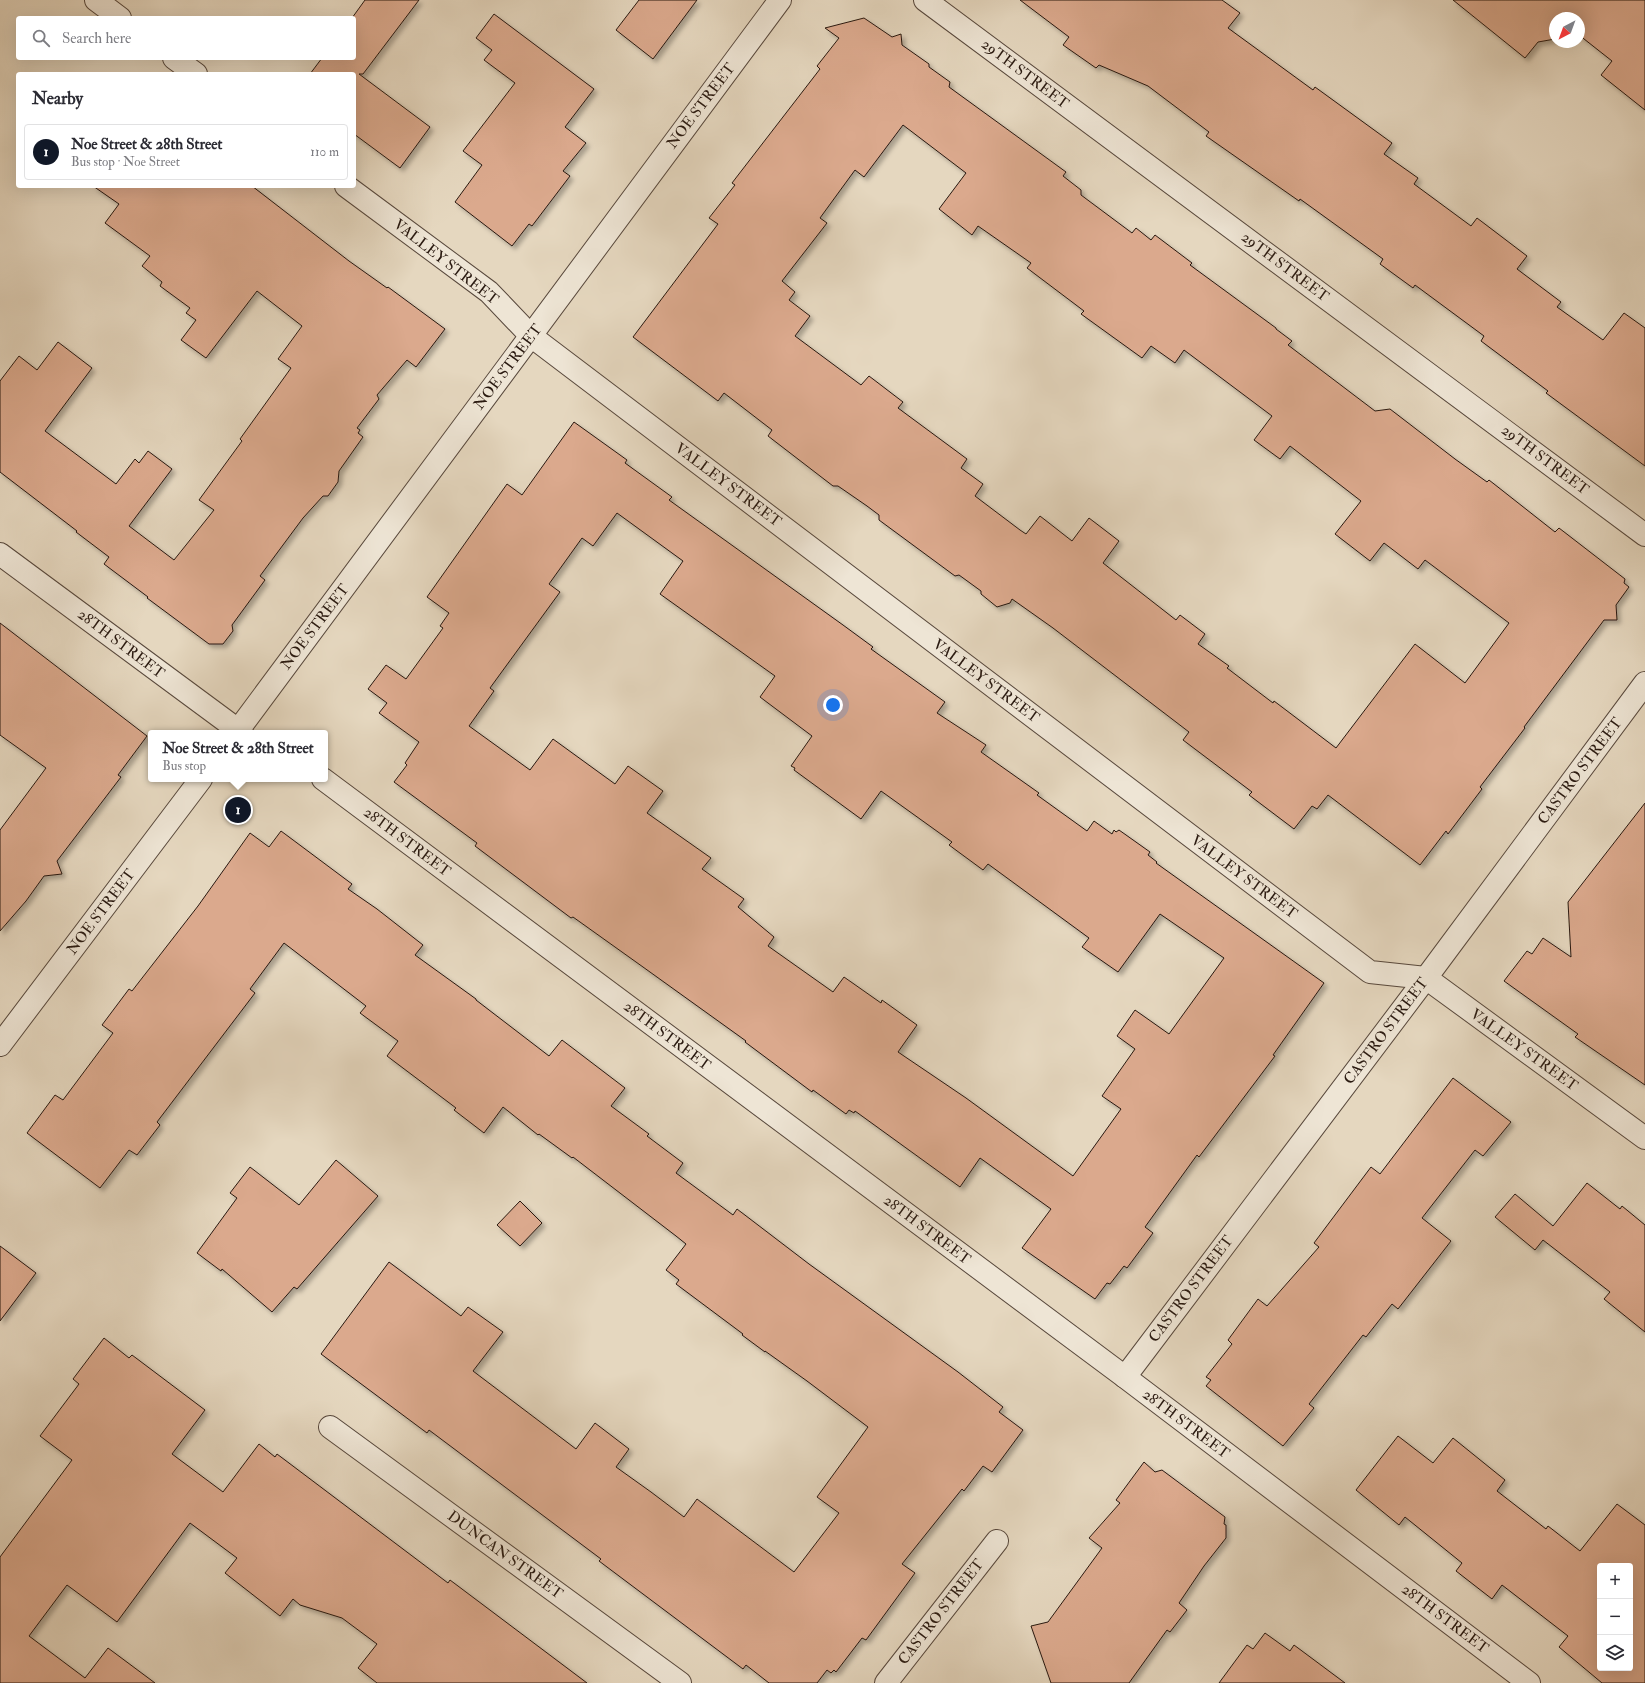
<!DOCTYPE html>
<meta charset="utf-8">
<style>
:root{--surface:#fff;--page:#f7f7f7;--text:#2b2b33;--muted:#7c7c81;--line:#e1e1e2;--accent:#111827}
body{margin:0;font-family:"IM FELL Double Pica",serif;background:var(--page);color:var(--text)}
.controls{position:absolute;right:12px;bottom:12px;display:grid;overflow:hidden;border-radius:4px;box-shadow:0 4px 16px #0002}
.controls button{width:36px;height:36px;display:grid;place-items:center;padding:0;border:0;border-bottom:1px solid var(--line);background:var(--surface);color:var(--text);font:20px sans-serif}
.compass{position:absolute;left:1549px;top:12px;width:36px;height:36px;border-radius:50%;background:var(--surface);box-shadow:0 4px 16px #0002;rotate:221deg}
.you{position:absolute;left:833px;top:705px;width:14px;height:14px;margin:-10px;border:3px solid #fff;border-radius:50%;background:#1a73e8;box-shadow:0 0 0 6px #1a73e833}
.badge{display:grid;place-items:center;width:26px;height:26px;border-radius:50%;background:var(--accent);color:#fff;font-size:13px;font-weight:700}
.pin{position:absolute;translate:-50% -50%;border:2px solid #fff;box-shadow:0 1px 4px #0006}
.popup{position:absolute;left:148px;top:730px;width:180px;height:52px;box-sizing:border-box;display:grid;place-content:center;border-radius:4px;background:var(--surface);filter:drop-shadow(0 1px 3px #0005);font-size:13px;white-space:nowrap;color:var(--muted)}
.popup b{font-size:15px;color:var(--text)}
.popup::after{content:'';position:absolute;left:50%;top:100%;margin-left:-8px;border:8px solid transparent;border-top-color:var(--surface)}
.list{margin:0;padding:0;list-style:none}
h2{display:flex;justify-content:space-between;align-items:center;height:52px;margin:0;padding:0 16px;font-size:17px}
h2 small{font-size:13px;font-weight:400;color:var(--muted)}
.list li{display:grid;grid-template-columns:26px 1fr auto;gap:12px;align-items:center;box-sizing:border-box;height:56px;margin:0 8px 8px;padding:0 8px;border:1px solid var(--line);border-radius:4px}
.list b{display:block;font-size:15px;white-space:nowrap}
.list p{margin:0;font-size:13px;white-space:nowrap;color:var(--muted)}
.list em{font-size:13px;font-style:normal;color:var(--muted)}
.icon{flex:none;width:22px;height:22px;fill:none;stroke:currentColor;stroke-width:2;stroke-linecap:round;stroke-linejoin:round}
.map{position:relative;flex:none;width:1645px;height:1683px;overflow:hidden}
.search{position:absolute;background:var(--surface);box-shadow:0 4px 16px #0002;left:16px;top:16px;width:340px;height:44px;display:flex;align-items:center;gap:10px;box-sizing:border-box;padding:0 14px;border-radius:4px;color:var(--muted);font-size:15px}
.panel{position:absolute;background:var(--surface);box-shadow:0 4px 16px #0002;left:16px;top:72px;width:340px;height:116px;border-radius:4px}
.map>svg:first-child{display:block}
</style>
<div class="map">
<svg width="1645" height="1683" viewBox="0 0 1645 1683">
<defs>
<filter id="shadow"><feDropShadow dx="3.5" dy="3.5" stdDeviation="2" flood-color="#0004"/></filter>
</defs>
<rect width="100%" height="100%" fill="#e5d7bf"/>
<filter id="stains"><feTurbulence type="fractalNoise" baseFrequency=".005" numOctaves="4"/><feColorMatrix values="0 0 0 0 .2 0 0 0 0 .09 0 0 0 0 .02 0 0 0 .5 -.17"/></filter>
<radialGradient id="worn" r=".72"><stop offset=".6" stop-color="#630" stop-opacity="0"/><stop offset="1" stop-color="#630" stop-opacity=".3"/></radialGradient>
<g fill="#dba98d" stroke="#291910" fill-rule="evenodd" filter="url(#shadow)">
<path d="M365,0h54l-56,74h-4l71,53 -30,41 -46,-34v-60h-44l12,-16h32v-40h-2z"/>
<path d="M639,0h58l-44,59 -37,-29z"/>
<path d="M1020,0h202l18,13 -12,15 85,62 2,-3 77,56 -8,11 34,24 -4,6 57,42 6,-8 50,38 -10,13 44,33 -4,5 46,33 21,-27 21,15v138l-99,-73 2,-2 -67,-50 3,-5 -69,-51 -2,3 -33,-24 3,-5 -83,-60 -1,2 -93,-65 3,-4 -61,-46 -49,-21 -3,3 -33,-23 6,-8z"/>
<path d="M1453,0h192v110l-44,-35 11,-14 -33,-26v-17h-24v21l-17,3 -13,16z"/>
<path d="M494,14l100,75 -29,38 21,16 -23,28 7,5 -38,50 -3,-2 -17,22 -57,-44 27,-37 -19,-14 52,-68 -31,-23 8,-10 -16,-12z"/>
<path d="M864,18l28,19 9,-3 1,11 27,19v3l21,15 -1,5 117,85 -3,4 18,14v5l51,38 4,-5 15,12 4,-5 37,28 -2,2 86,63v1l16,12 -4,4 87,66 15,-2 65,50 32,23 2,-2 66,52 4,-4 66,51 -1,4 5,4 -13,18 1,15h-13l-80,107 1,1 -45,59 2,2 -34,45 -2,-3 -26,34 -92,-70 -11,14 -5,-3 -18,23 -45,-34 3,-3 -69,-52 6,-8 -136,-104 -41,-29 -2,4 -13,4 -16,-13v-3l-22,-16 -4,1 -76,-56v-5l-12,-9 -29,-20h-5l-65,-50 4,-6 -48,-37 -6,8 -85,-64 85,-113 -9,-6 26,-33 -3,-2 88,-114 -3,-3 22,-28 -14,-10zM903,125l63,48 -27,36 33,26 6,-9 53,37 -4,5 57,43 -3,3 61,44 9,-12 24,17 9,-13 88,66 -18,24 26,19 10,-13 71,55 -26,33 35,27 14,-18 34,26 7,-9 84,63 -44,60 -50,-39 -79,104 -62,-47 -1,2 -46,-35 2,-2 -31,-22 7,-10 -25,-19 -4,5 -73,-57 16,-22 -30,-23 -17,23 -32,-25 -14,18 -6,-4 -45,-34 8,-12 -22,-16 6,-9 -69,-51 5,-6 -34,-26 -8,9 -66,-49 15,-20 -21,-16 6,-8 -13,-11 45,-58 -7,-5 35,-48 9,7z"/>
<path d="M93,186h159l97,75 38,27 1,-1 57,42 -29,38 -9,-7 -30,35 2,4 -22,29 3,2 -2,3 5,4 -24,34 -1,11 -10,14h-5l-20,22 -43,58 5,4 -33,45 1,6 -10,13h-14l-62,-46 1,-1 -44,-33 5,-7 -33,-25 1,-1 -77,-59v-91l19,-25 18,14 21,-28 34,26 -47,63 71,53 19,-25 4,4 9,-12 24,18 -43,57 45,34 40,-50 -15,-10 43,-59 -2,-2 51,-71 -13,-9 24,-33 -45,-35 -51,67 -25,-18 15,-20 -10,-7 4,-5 -30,-22 2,-4 -20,-16 8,-10 -45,-33 14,-19z"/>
<path d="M574,422l53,38 -2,3 47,34 -3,3 174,125 30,22 -2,2 74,53 -8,11 49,32 -5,7 58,41 -2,2 50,36 7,-10 18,13 2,-4 2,2 3,-2 31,22 -2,3 9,7 -1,1 168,120 -51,72 2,1 -76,101 -2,-2 -52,72 8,6 -26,35 -3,-2 -14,18 -3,-1 -12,16 -73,-51 29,-39 -71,-51 -20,29 -105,-76 -1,2 -5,-3 -3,4 -33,-24 -1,2 -67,-50 1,-1 -103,-74 -70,-50 -2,1 -96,-72 2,-3 -83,-61 13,-17 -2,-2 14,-21 -40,-29 8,-10 -19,-14 18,-24 20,14 37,-51 -3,-2 9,-13 -22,-16 80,-113 15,11zM617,513l66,48 -23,33 115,82 -15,21 52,39 -21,30 4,2 -1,2 67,49 20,-28 71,51 -3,3 34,25 5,-6 101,74 -7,9 36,25 42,-58 64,44 -55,76 -34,-24 -18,26 18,13 -33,47 19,13 -48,67 -107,-78 -68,-46 19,-27 -35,-25 -1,3 -37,-26 -11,15 -65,-46 6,-9 -36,-30 6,-8 -42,-30 9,-11 -64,-45 16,-22 -35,-25 -13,18 -62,-45 -23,31 -61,-44 25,-35 -4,-3 70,-96 -11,-8 33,-46 11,8z"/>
<path d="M0,623l147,113 -29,39 3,2 -64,84 5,13 -18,2 -18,25 -26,30v-101l46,-62 -46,-33z"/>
<path d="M1645,803v282l-70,-48 3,-3 -74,-53 23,-30 5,3 11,-16 28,19 -3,-55z"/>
<path d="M281,831l71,53 -4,5 29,20 46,36 -8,10 61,44v1l73,56 13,-16 63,48 -14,18 38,28 -2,2 36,27 -7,10 57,42 4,-6 72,55 149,108 45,35 -4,5 24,18 -31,42 -9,-6 -19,25 -2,-2 -60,75 13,9 -49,67 -4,-2 -26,34 -2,-2 -3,3 -4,-3 -10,13h-48l-23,-18 -3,4 -144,-108 2,-2 -172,-129 -2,3 -106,-79 68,-92 72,54 7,-9 35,25 -30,39 103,78 19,-26 34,26 -13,18 35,25 33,25 13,-18 97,73 45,-59 -22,-16 51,-70 -61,-46 -42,-30v1l-23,-17 1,-1 -67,-50 3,-4 -13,-10 20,-26 -10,-8 -103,-79 -1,1 -33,-24 -1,1 -35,-28 -19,26 -30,-23 2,-2 -69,-52 11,-15 -38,-28 6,-7 -82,-63 -34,46 5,4 -98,129 3,3 -23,30 -8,-5 -29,38 -73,-55 28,-38 8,5 50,-67 -11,-8 27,-36 3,2 66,-85 52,-73 19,14z"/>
<path d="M1453,1078l58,44 -28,34 -8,-6 -53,68 29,23 -53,68 -6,-5 -26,33 -3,-2 -54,69 5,4 -31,38 -77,-60 5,-6 -5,-3 26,-33 -4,-4 30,-41 9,7 52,-59 -5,-4 57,-76 9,7z"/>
<path d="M336,1160l42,36 -81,93 -3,-2 -22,25 -50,-43 -1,2 -24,-18 40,-55 -7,-5 20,-26 49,38z"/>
<path d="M1587,1183l33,26 2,-3 23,19v107l-41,-33 6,-7 -67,-52 -8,10 -40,-33 20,-23 38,32z"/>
<path d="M520,1201l22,22 -22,23 -23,-21z"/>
<path d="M0,1246l36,27 -36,48z"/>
<path d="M104,1338l25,20 3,-3 73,55 -33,44 51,38 36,-48 16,13 2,-3 171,129 2,-3 137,103h-210l-19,-15 19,-24 -35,-26 -42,-13 -7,-6 -13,17 -55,-43 12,-15 -47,-35 -73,99 -50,-37 -38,51 56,42 23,-30 47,35h-155v-126l72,-97 -32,-24 39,-52 -6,-5z"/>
<path d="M1398,1436l35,27 20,-25 52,42 -8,11 49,38 2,-3 32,25 37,-47 28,21v158h-43l-43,-36 9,-11 -66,-51 -10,14 -36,-28 6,-8 -57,-46 -6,8 -43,-35zM1600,1566h30v102h-30z"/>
<path d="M1144,1462l11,10 7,-2 63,47 -1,7 2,1v13l-22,28 -25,37 8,7 -17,22 -3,-2 -38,53h-78l-20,-57 17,-4 54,-74 -13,-10 31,-35 -4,-3z"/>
<path d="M1265,1633l25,18 4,-6 51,38h-126l28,-38 6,4z"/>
</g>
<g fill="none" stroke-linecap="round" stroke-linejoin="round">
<defs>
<g id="minor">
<path d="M96,0l24,18"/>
<path d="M925,0l720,535"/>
<path d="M174,58l22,16"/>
<path d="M346,186l143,106 42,44 839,636 56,6 219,160"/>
<path d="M0,554l242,179"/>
<path d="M236,733l544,-733"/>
<path d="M323,779l802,598 404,306"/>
<path d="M0,1045l201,-266"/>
<path d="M1125,1377l301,-399 219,-295"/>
<path d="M330,1427l350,256"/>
<path d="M886,1683l111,-142"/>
</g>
</defs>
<use href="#minor" stroke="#58483c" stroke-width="24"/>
<use href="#minor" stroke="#eee5d5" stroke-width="22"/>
</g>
<g text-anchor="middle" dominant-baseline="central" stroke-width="3" stroke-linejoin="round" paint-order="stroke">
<g font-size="15" fill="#291910" stroke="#eee5d5">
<text transform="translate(1025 74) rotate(37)">29TH STREET</text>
<text transform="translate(701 106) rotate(-53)">NOE STREET</text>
<text transform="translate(446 262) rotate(38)">VALLEY STREET</text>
<text transform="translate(1285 267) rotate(37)">29TH STREET</text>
<text transform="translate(508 367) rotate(-53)">NOE STREET</text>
<text transform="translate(1545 460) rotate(37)">29TH STREET</text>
<text transform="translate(728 485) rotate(37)">VALLEY STREET</text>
<text transform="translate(315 627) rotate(-53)">NOE STREET</text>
<text transform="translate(121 644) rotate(37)">28TH STREET</text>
<text transform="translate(986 681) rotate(37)">VALLEY STREET</text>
<text transform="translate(1580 771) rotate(-53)">CASTRO STREET</text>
<text transform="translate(407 842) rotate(37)">28TH STREET</text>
<text transform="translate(1244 877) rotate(37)">VALLEY STREET</text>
<text transform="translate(101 912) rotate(-53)">NOE STREET</text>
<text transform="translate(1386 1031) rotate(-53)">CASTRO STREET</text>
<text transform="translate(667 1036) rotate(37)">28TH STREET</text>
<text transform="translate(1524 1050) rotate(36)">VALLEY STREET</text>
<text transform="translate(927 1230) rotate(37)">28TH STREET</text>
<text transform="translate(1191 1289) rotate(-53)">CASTRO STREET</text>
<text transform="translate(1186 1424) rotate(37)">28TH STREET</text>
<text transform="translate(505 1555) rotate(36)">DUNCAN STREET</text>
<text transform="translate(941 1612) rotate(-52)">CASTRO STREET</text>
<text transform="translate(1445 1619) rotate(37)">28TH STREET</text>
</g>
</g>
<rect width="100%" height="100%" filter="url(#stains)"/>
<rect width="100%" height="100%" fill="url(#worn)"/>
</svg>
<div class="controls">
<button>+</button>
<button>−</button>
<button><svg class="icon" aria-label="layers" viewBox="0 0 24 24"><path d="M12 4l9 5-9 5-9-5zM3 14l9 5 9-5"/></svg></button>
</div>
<svg class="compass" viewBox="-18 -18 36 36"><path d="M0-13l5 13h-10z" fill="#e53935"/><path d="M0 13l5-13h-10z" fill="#7c7c81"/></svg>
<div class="you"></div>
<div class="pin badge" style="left:238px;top:810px">1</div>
<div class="popup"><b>Noe Street &amp; 28th Street</b>Bus stop</div>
<div class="search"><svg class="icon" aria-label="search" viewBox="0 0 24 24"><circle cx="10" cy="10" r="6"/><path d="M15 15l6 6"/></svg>Search here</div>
<section class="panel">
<h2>Nearby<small></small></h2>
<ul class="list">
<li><span class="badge">1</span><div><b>Noe Street &amp; 28th Street</b><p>Bus stop · Noe Street</p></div><em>110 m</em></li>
</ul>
</section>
</div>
